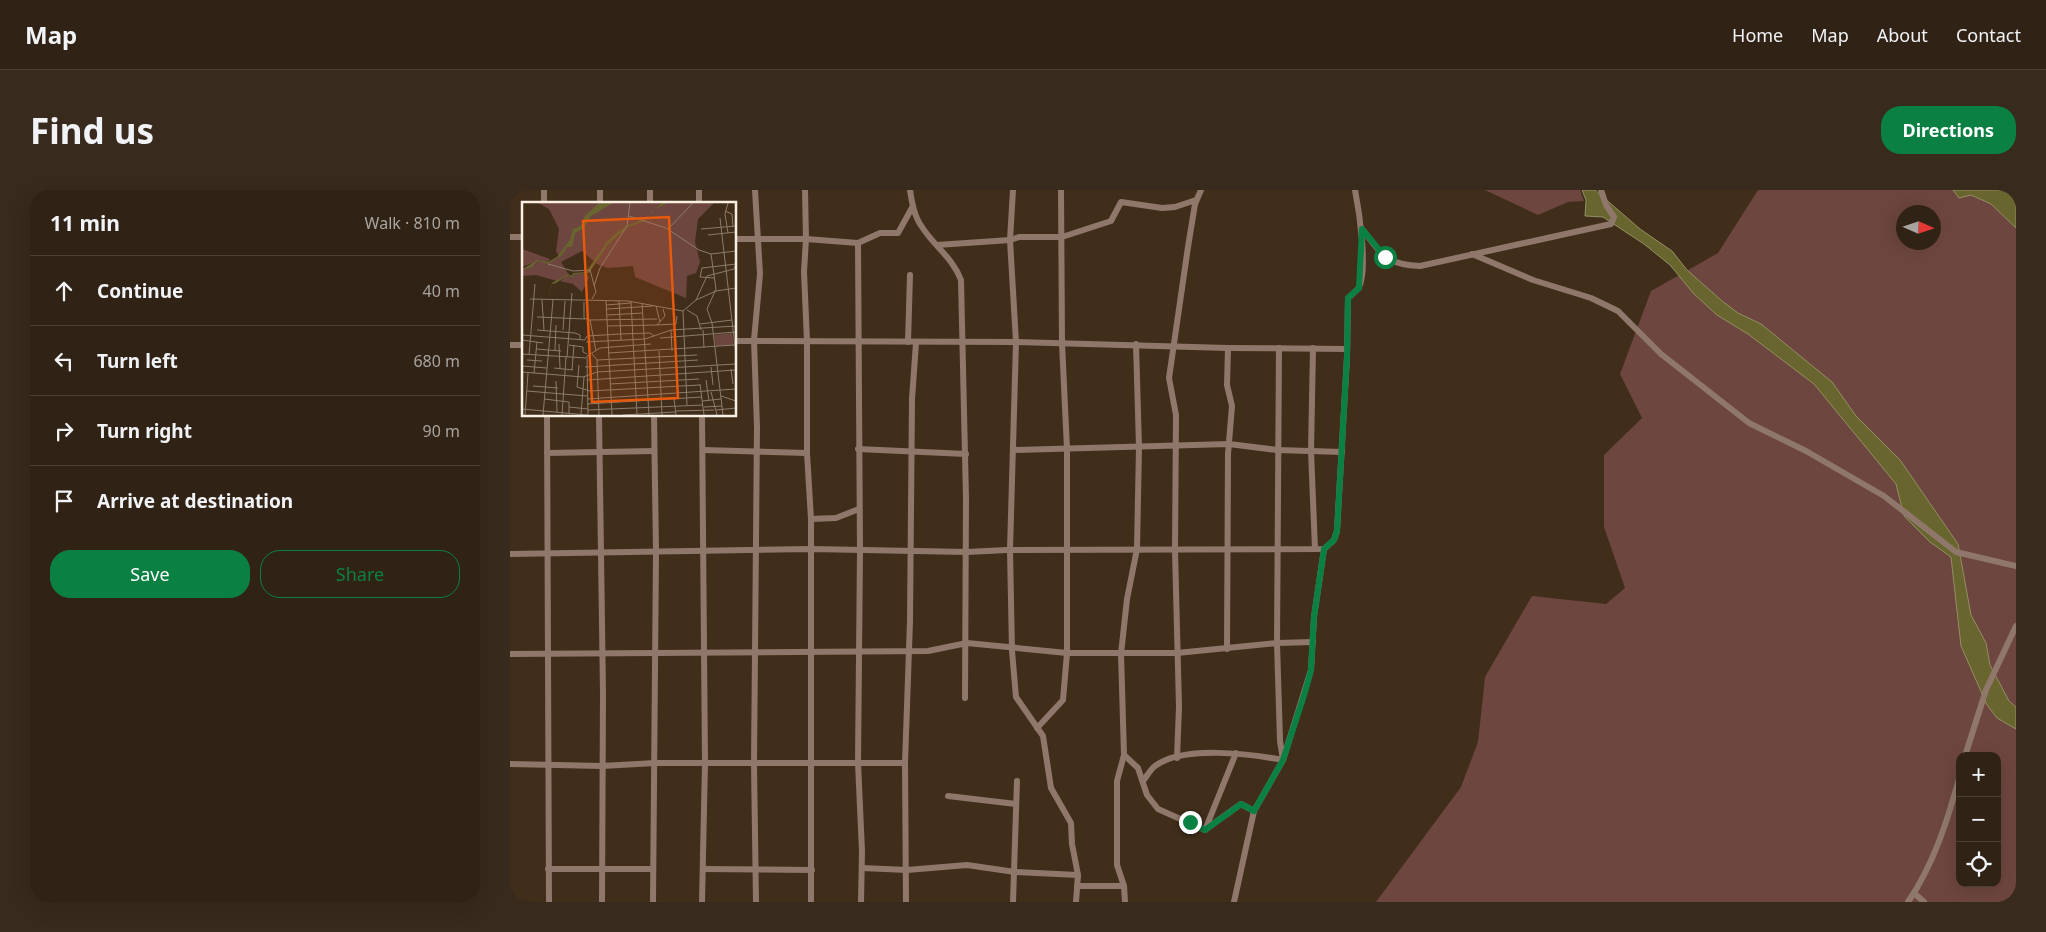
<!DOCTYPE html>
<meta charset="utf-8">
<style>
:root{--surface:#302214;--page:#382a1d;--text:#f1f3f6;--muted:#a8a4a0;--line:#4b3f34;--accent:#0b8043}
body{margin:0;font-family:"Noto Sans",sans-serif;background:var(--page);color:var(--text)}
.controls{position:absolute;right:15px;bottom:15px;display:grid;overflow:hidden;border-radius:10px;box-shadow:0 5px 20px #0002}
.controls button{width:45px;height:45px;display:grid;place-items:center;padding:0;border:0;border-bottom:1px solid var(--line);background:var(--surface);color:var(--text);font:25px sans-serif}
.compass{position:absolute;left:1386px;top:15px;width:45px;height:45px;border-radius:50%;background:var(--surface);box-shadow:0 5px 20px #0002;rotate:93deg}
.stop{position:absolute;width:15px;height:15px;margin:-11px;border:4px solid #0b8043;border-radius:50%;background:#fff}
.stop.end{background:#0b8043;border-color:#fff;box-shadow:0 1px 5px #0008}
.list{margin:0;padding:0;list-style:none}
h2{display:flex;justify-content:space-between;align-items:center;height:65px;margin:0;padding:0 20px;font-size:21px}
h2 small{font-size:16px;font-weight:400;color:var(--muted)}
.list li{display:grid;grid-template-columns:32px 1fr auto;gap:15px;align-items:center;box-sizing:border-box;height:70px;padding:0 20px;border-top:1px solid var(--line)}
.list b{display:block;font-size:19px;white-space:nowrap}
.list em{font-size:16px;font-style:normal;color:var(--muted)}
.actions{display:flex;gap:10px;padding:15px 20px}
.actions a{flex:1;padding:11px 0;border:1px solid var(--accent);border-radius:20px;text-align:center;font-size:18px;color:var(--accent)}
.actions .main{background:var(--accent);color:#fff}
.icon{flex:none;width:28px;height:28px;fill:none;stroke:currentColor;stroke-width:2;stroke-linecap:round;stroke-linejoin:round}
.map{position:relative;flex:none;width:1506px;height:712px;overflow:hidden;border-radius:20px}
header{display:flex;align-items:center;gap:30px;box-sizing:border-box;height:70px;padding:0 25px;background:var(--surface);border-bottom:1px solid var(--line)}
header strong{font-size:24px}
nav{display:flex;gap:28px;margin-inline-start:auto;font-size:18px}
.intro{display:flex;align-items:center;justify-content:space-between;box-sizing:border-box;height:120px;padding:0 30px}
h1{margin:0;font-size:35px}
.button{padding:12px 22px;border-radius:20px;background:var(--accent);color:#fff;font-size:18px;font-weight:700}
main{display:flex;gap:30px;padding:0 30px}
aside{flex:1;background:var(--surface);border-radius:20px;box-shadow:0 5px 20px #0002}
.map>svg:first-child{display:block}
</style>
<header>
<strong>Map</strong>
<nav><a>Home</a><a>Map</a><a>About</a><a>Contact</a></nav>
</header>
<div class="intro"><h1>Find us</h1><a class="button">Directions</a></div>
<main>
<aside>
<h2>11 min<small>Walk · 810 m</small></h2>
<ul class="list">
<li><svg class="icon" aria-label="ahead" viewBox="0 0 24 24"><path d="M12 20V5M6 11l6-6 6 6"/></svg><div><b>Continue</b></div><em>40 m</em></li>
<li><svg class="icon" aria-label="left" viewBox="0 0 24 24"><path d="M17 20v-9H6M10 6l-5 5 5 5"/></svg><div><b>Turn left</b></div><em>680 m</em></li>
<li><svg class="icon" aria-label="right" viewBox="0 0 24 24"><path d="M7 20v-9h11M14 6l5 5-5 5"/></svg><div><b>Turn right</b></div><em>90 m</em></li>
<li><svg class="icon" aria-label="arrive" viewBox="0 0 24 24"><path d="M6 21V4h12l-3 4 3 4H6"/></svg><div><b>Arrive at destination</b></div></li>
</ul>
<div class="actions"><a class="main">Save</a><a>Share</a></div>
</aside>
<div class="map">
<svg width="1506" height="712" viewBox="0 0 1506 712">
<rect width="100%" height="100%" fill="#402e1b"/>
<g fill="#6d463f" fill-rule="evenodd">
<path d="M975,0h95l4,11 -16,1 -30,13z"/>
<path d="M1248,0h258v712h-640l85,-115 17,-45 7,-65 47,-81 74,8 19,-16 -21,-61v-72l38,-37 -22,-44 31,-83 67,-38zM1394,22h30v30h-30zM1450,566h37v127h-37z"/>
</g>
<g fill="#68652f" stroke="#948f65">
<path d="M1072,0h13l45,39 32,22 15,19 35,31 16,12 23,11 71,58 24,34 44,44 58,84 13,71 15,28 4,22 19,36 7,6v22l-19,-11 -10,-13 -26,-59 -10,-89 -21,-15 -26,-26 -8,-32 -82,-100 -66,-50 -31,-19 -23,-21 -24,-29 -26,-21 -41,-27 -18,-1 1,-16z"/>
<path d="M1443,0h63v38l-25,-24 -20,-9 -12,3z"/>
</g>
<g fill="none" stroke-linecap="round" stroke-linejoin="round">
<g stroke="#8f786b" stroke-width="6">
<path d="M34,0v14"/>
<path d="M189,0v14"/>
<path d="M245,0l5,84 -6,66 3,87 -3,337 2,138"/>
<path d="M295,0l1,49 -2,33 3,69v112l4,66v383"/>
<path d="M400,0c2,13 4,26 12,37 12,19 31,31 39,53l5,219 -1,199"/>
<path d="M503,0l-3,50 6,102 -6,208 2,101 4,46 27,39 8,52 20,35 1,21 6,31 -2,27"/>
<path d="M90,14v-14"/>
<path d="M140,14v-14"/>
<path d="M852,39c21,26 22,35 58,37l191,-42 3,-7 -8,-12 -5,-15"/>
<path d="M0,47h14"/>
<path d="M225,49h71l52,4 22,-10h18l15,-27"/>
<path d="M348,53l2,307 -2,213 4,88 -1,51"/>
<path d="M427,55l73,-5 9,-3h43l49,-16 10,-19 41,6 13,-1 21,-7"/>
<path d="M962,64l61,26 58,18 27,13 43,43 88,69 57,28 78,45 72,56 60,14"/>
<path d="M225,151l281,1 212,6 119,1"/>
<path d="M398,152l2,-67"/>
<path d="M626,154l3,103 -2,102 -10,50 -6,55 3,101 14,13 9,27 11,14 47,21"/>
<path d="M0,155h14"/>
<path d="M769,158l-2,295 3,98 3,19"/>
<path d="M803,158l-2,103 4,98"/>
<path d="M37,225l2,487"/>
<path d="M89,225l4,278 -1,209"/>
<path d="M348,259l108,5"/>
<path d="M193,260l104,3"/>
<path d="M503,260l216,-6 48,6 65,2"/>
<path d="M37,263l107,-2"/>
<path d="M301,329l25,-1 23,-9"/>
<path d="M0,364l301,-5 156,3 40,-2 317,-1 10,-9 3,-9 10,-174 1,-59c3,-3 9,-7 11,-11 9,-18 0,-77 -4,-97"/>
<path d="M717,459l1,-195 4,-48 -5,-21 1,-37"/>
<path d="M0,464l418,-3 39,-8 100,10h110l100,-10 36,-1"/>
<path d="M527,538l26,-28 4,-47v-204l-5,-106 -1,-153"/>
<path d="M614,565l-7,26v84l7,21 1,16"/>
<path d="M1455,566l21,-66 30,-64"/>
<path d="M667,568l2,-51 -4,-156 1,-136 -7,-37 19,-131 7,-43 6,-14"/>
<path d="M0,574l92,2 53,-3h250"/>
<path d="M633,591c4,-5 7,-11 12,-15 29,-21 95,-12 128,-6"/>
<path d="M438,606l68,8"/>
<path d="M696,639l35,-25 13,7"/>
<path d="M695,640l31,-77"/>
<path d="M352,678l45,2 60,-5 48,7 63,3"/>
<path d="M38,679h105"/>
<path d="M193,679l109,1"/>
<path d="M567,696h47"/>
<path d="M1404,703l10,9"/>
<path d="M143,712l3,-350 -2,-137"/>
<path d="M192,712l3,-139 -3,-348"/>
<path d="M396,712l-1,-139 5,-142 2,-222 4,-56"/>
<path d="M503,712l4,-121"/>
<path d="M724,712l20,-91 29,-51 28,-90 3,-53 10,-68"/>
<path d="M1398,712c26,-38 40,-83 52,-127"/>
</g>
</g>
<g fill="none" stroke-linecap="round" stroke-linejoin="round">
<path stroke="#0b8043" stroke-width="6" d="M680,632l15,8 36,-26 13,7 29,-51 22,-68 6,-22 3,-53 10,-68 10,-9 3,-9 10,-174 1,-59 11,-10 3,-59 23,28"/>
</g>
<g transform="translate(12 12)">
<rect width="214" height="214" fill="#402e1b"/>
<path d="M16,1h176l-16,16 -3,23 5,20 -4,11 -9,3 -1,22 -51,-21 -2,-11 -25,2 -11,-4 -15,-13 -21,11 8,13 -12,6 -21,-6 -14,1v-7l14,-7 -14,5v-18l28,10 -2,3 -12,-2 12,4 11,-8 -3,-5 3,-22 -10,-20zM65,71l2,5 -7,14 -9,-8 -13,-3 8,-6 4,3 3,-4zM210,131l2,12 -18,1 -2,-11z" fill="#6d463f"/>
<path d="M77,1h14l-22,13 -7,12 -9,5 -3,14h-5l-5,8 -14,9 -11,-3 -5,6 -10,3 15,-10 11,2 9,-5 13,-17 3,-11 8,-3 4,-10zM140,1h5l-16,9 -6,9 -17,6 -20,17 -19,29 -14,1 -3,4 -4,-3 -12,8 -4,1 -5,14 5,-15 16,-9 4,2 1,-3 13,-1 21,-30 9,-9 10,-7 19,-7z" fill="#68652f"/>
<path fill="none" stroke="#8b7c6b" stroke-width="1" d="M203,9l7,3 1,13M107,14l37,12 33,22 12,4 25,-3M198,16l16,137M146,27l25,-26M179,27l35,-3M206,31l-3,-19 3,-11M186,33l28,-3M189,52l5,35 -9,20 5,14 11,92M26,62l25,7 17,-1 6,22 -4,7M192,76l-14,-1 2,-9 34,-4M72,84l6,-18 27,-42 3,-23M8,97l98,2 55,10 13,-11 11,-24 27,-7 2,-5M20,98l2,30M174,98l20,-9 20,-3M84,99l6,114M97,99l2,39M62,100v16l5,2 68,-1M109,100l6,112M120,101l7,112M84,103l25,-2M134,104l4,16M85,107l46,-3M165,108l10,6 4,14M161,109l4,94M85,113l36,-2M15,115l48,2M68,118l6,31M178,122l32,-4M135,123l19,-1 1,-8M85,124l50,-1 8,-9 -2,-7M15,128l38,3 5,2v4M41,128l2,-29M149,128l1,21M181,128l1,18M0,133l63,5 2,-4 33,-2 30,-1 4,3M138,136l76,-6M0,138l21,3M64,140l59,-3 26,-9 65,-4M37,142l1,25M47,143l14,2v5l4,2M14,147l25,2M33,148l1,-25M137,149l3,64M86,151l127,-8M0,152l64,4M70,152l5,6 2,55M7,153l6,-71M45,155l5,-64M5,158l15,1M75,158l100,-5M57,163l-2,22 13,4 110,-6M0,164l25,2M63,165l113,-7M189,165l2,18M32,166l19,2M209,167l2,15M50,168l2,-25M0,170l61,5 14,-5 139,-8M12,171l3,-31M65,178l149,-10M184,178l3,21M34,179l1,31M88,182l89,-5M178,182l4,31M11,184l25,2M5,189l60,5M189,190l6,23M199,194l15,5M22,197l25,3v11M65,197l149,-10M152,197l2,16M180,199l19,-2M65,202l115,-7M47,205l19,2M182,205l18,-1M0,207l65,6M66,208l115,-5M194,208l20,-2M153,209l39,-1M59,212l3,-37M3,213l3,-42M21,213l10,-115M40,213l4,-58M66,213l-1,-59 13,-8 51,-4M101,213l52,-3"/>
<path fill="#e8590c" fill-opacity="0.15" stroke="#e8590c" stroke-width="2.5" d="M147,15l9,181 -86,4 -9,-181z"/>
<rect width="214" height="214" fill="none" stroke="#fbf0e4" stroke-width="2.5"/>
</g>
</svg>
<div class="controls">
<button>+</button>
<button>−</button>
<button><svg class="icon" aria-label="locate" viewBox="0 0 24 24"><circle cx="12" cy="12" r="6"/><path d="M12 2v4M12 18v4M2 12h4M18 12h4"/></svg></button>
</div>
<svg class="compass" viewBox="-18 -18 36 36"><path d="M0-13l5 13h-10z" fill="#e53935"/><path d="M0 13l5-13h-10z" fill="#a8a4a0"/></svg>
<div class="stop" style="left:875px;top:67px"></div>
<div class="stop end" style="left:680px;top:632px"></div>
</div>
</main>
